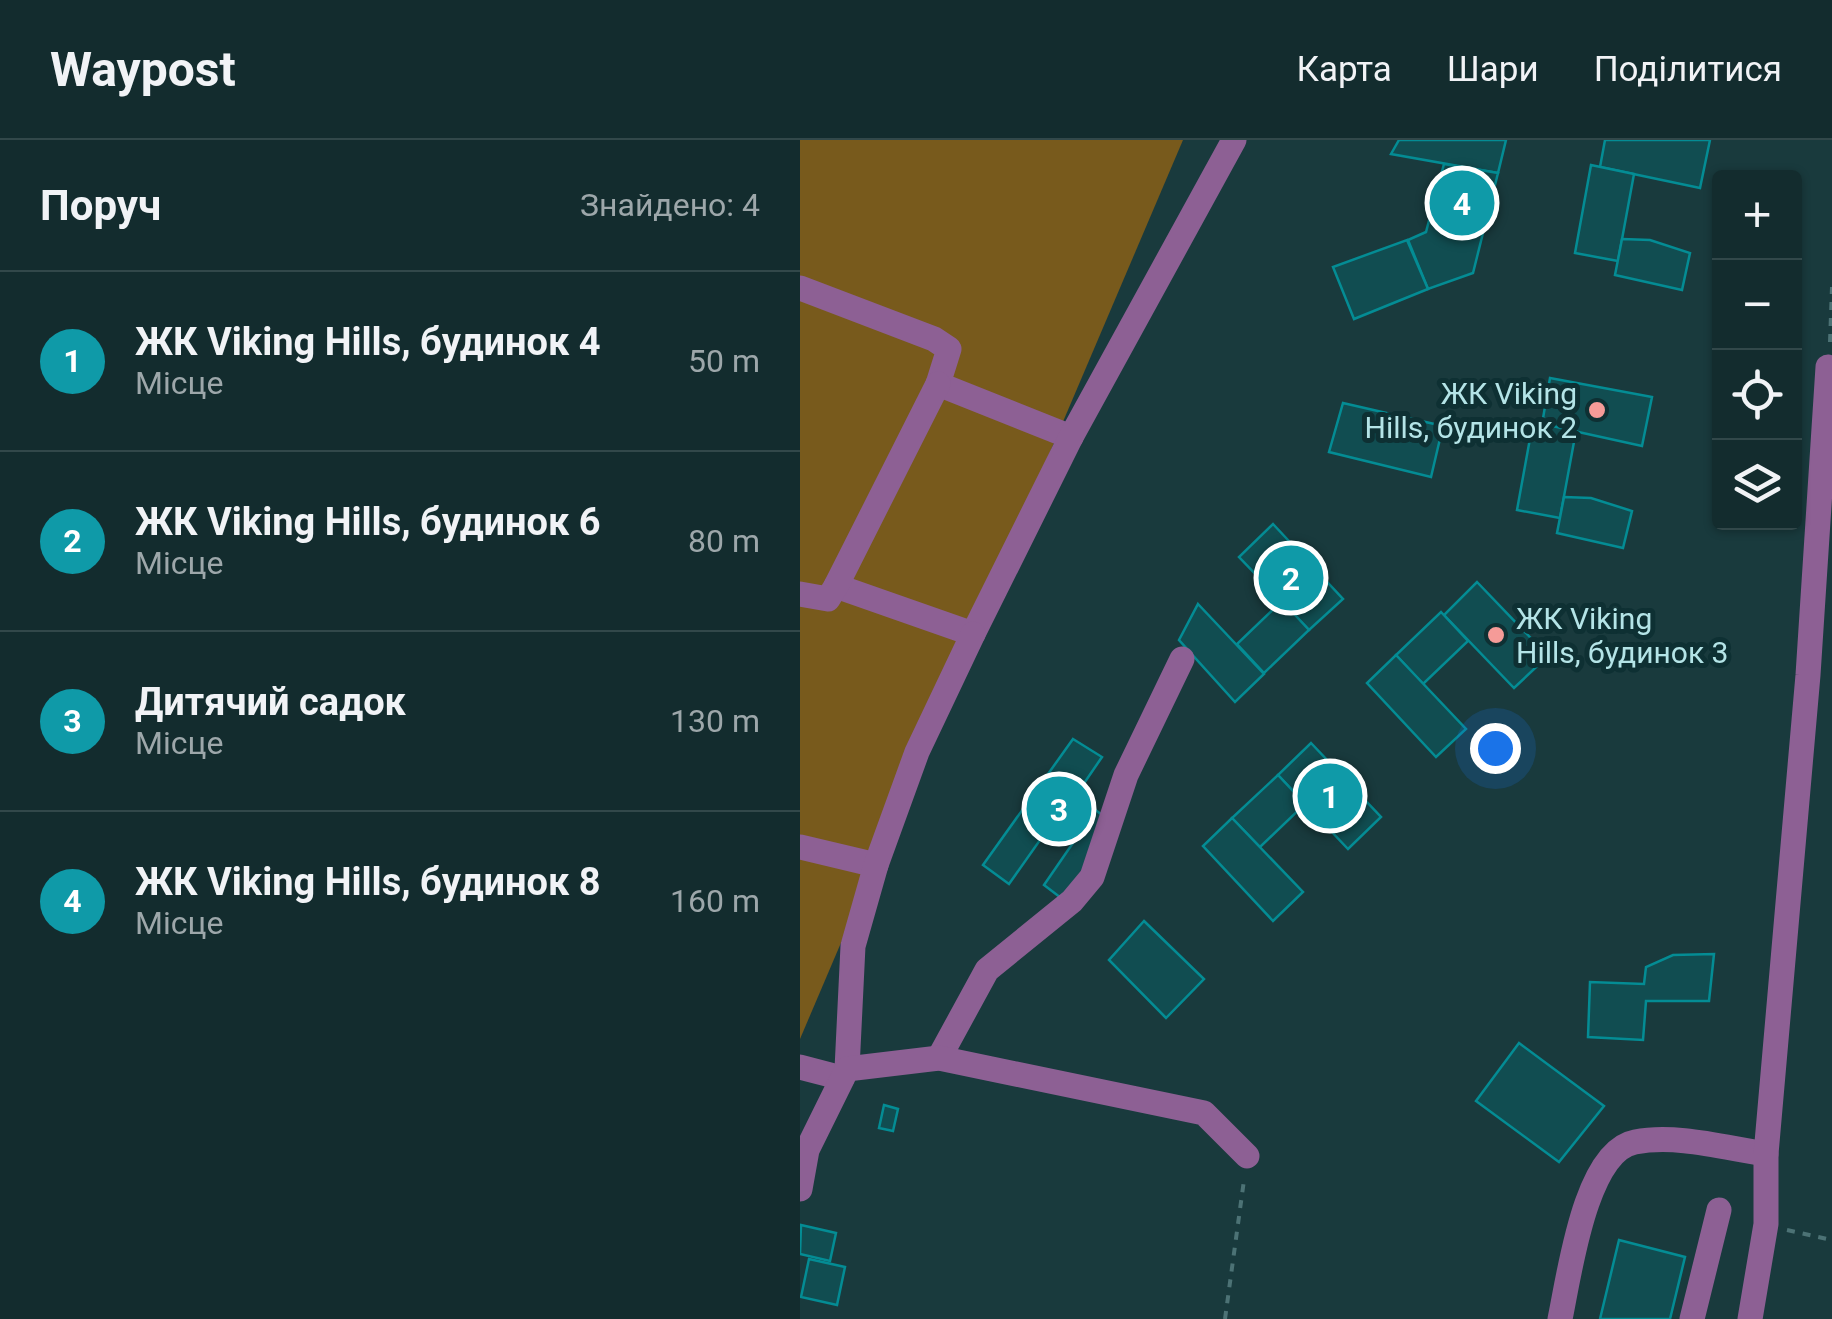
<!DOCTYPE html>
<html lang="uk">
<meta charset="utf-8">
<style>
:root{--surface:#132c2e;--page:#20383a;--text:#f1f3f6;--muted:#9da7aa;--line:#32484a;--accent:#95b2f1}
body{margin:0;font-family:Roboto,sans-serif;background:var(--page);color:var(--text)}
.controls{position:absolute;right:30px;top:30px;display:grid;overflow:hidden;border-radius:10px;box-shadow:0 2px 8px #0004}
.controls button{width:90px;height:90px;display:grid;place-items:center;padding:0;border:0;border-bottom:2px solid var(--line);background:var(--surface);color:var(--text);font:50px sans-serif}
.you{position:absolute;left:695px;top:608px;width:35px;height:35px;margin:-25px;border:8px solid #fff;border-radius:50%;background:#1a73e8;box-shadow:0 0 0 15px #1a73e833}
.badge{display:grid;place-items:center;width:65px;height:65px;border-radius:50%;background:var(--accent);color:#fff;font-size:32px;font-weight:700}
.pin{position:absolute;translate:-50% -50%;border:5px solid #fff;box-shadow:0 2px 10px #0006}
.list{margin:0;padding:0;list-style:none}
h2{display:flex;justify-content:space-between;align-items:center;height:130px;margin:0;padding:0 40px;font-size:42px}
h2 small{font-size:32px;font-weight:400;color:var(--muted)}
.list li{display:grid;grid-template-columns:65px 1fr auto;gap:30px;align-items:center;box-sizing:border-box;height:180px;padding:0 40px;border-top:2px solid var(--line)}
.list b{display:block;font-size:38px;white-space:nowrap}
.list p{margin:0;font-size:32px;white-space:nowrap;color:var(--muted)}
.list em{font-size:32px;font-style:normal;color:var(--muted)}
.icon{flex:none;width:55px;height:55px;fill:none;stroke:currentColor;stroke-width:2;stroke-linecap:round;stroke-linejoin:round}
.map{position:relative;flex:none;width:1032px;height:1179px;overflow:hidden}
header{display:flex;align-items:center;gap:60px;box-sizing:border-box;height:140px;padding:0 50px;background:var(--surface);border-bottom:2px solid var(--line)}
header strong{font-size:48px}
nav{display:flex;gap:55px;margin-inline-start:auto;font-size:35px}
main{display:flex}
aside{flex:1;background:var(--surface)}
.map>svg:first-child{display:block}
</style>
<header>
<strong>Waypost</strong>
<nav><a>Карта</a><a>Шари</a><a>Поділитися</a></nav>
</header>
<main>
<aside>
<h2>Поруч<small>Знайдено: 4</small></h2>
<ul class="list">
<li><span class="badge" style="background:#0f9aa8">1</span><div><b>ЖК Viking Hills, будинок 4</b><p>Місце</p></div><em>50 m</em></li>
<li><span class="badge" style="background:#0f9aa8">2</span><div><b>ЖК Viking Hills, будинок 6</b><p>Місце</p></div><em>80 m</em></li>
<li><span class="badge" style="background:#0f9aa8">3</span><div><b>Дитячий садок</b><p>Місце</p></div><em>130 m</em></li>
<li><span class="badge" style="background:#0f9aa8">4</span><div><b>ЖК Viking Hills, будинок 8</b><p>Місце</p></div><em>160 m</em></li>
</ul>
</aside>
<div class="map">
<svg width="1032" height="1179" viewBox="0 0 1032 1179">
<rect width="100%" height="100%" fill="#193a3d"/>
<path fill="#785a1c" d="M0,0h383l-383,899z"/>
<g fill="#114d51" stroke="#048c94" stroke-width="2.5">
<path d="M599,0h107l-8,33 -107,-19z"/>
<path d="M805,0h105l-10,48 -100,-21z"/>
<path d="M644,24l54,9 -25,100 -45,16 -20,-49 18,-8z"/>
<path d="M791,25l43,9 -16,87 -43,-8z"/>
<path d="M822,99l28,1 40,13 -8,37 -67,-15z"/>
<path d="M607,100l21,49 -74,30 -21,-52z"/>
<path d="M750,238l102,19 -10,49 -100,-22z"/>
<path d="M543,263l100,23 -12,51 -102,-25z"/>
<path d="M733,282l43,9 -16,87 -43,-8z"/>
<path d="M764,357l27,1 41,13 -9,37 -66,-15z"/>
<path d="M473,384l70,75 -34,31 -70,-73z"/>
<path d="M677,442l71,74 -34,32 -70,-73z"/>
<path d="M482,461l27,29 -45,43 -27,-29z"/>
<path d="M398,464l66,70 -29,28 -56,-62z"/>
<path d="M641,472l27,29 -45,43 -27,-29z"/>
<path d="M596,515l70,74 -30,28 -69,-74z"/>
<path d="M273,599l29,18 -26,38 43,33 -54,73 -21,-16 31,-45 -23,-17 -43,61 -26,-19z"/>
<path d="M511,603l70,74 -33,32 -70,-74z"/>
<path d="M478,635l27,29 -45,43 -28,-29z"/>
<path d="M432,678l71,74 -30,29 -70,-75z"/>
<path d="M344,781l60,58 -38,39 -57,-58z"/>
<path d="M914,814l-5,47h-63l-3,39 -55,-3 2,-55 54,2 2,-17 27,-12z"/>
<path d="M719,903l85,63 -45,56 -83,-61z"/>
<path d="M84,965l14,4 -5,22 -14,-3z"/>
<path d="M1,1085l35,8 -6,28 -30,-7z"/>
<path d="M819,1100l66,17 -15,62h-70z"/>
<path d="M9,1119l36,8 -8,38 -36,-8z"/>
</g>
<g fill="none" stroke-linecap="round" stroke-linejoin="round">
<g stroke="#4c7275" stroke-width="4" stroke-dasharray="8 8" stroke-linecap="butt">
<path d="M1030,202l2,-55"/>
<path d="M987,1090l45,10"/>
<path d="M425,1179l19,-139"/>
</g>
<g stroke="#8d6094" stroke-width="25">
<path d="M0,148l134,51 15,10 -11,35 133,53"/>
<path d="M36,446l137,48 98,-197 163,-297"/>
<path d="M0,454l28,5 8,-13 102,-202"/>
<path d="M0,707l76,18"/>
<path d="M139,918l48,-88 85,-69 20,-24 34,-102 56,-116"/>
<path d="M0,927l42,11"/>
<path d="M47,929l6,-123 23,-81 41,-113 56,-118"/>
<path d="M0,1049l7,-39 40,-81 92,-11 265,55 43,43"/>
<path d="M760,1179c9,-42 25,-168 75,-177 42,-8 90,6 131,12"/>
<path d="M892,1179l27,-109"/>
<path d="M950,1179l16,-95v-70l42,-479 20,-308"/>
</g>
</g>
<g fill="#f59b98" stroke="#0e3033" stroke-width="4">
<circle cx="797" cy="270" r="10"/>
<circle cx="696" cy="495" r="10"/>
</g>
<g text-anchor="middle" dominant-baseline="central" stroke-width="10" stroke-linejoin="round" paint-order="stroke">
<g font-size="30" fill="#b4e4e7" stroke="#0e3033" text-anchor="end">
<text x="777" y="253">ЖК Viking<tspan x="777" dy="34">Hills, будинок 2</tspan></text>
<text x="716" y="478" text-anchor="start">ЖК Viking<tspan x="716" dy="34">Hills, будинок 3</tspan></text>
</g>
</g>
</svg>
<div class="controls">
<button>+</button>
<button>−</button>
<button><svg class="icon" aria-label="locate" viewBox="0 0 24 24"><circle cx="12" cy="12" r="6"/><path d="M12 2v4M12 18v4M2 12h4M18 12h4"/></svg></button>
<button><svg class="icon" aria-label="layers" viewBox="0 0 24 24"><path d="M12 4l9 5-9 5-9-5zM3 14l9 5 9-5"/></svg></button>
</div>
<div class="you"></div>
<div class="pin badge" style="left:530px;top:656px;background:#0f9aa8">1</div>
<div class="pin badge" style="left:491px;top:438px;background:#0f9aa8">2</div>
<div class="pin badge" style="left:259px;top:669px;background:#0f9aa8">3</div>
<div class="pin badge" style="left:662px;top:63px;background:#0f9aa8">4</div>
</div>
</main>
